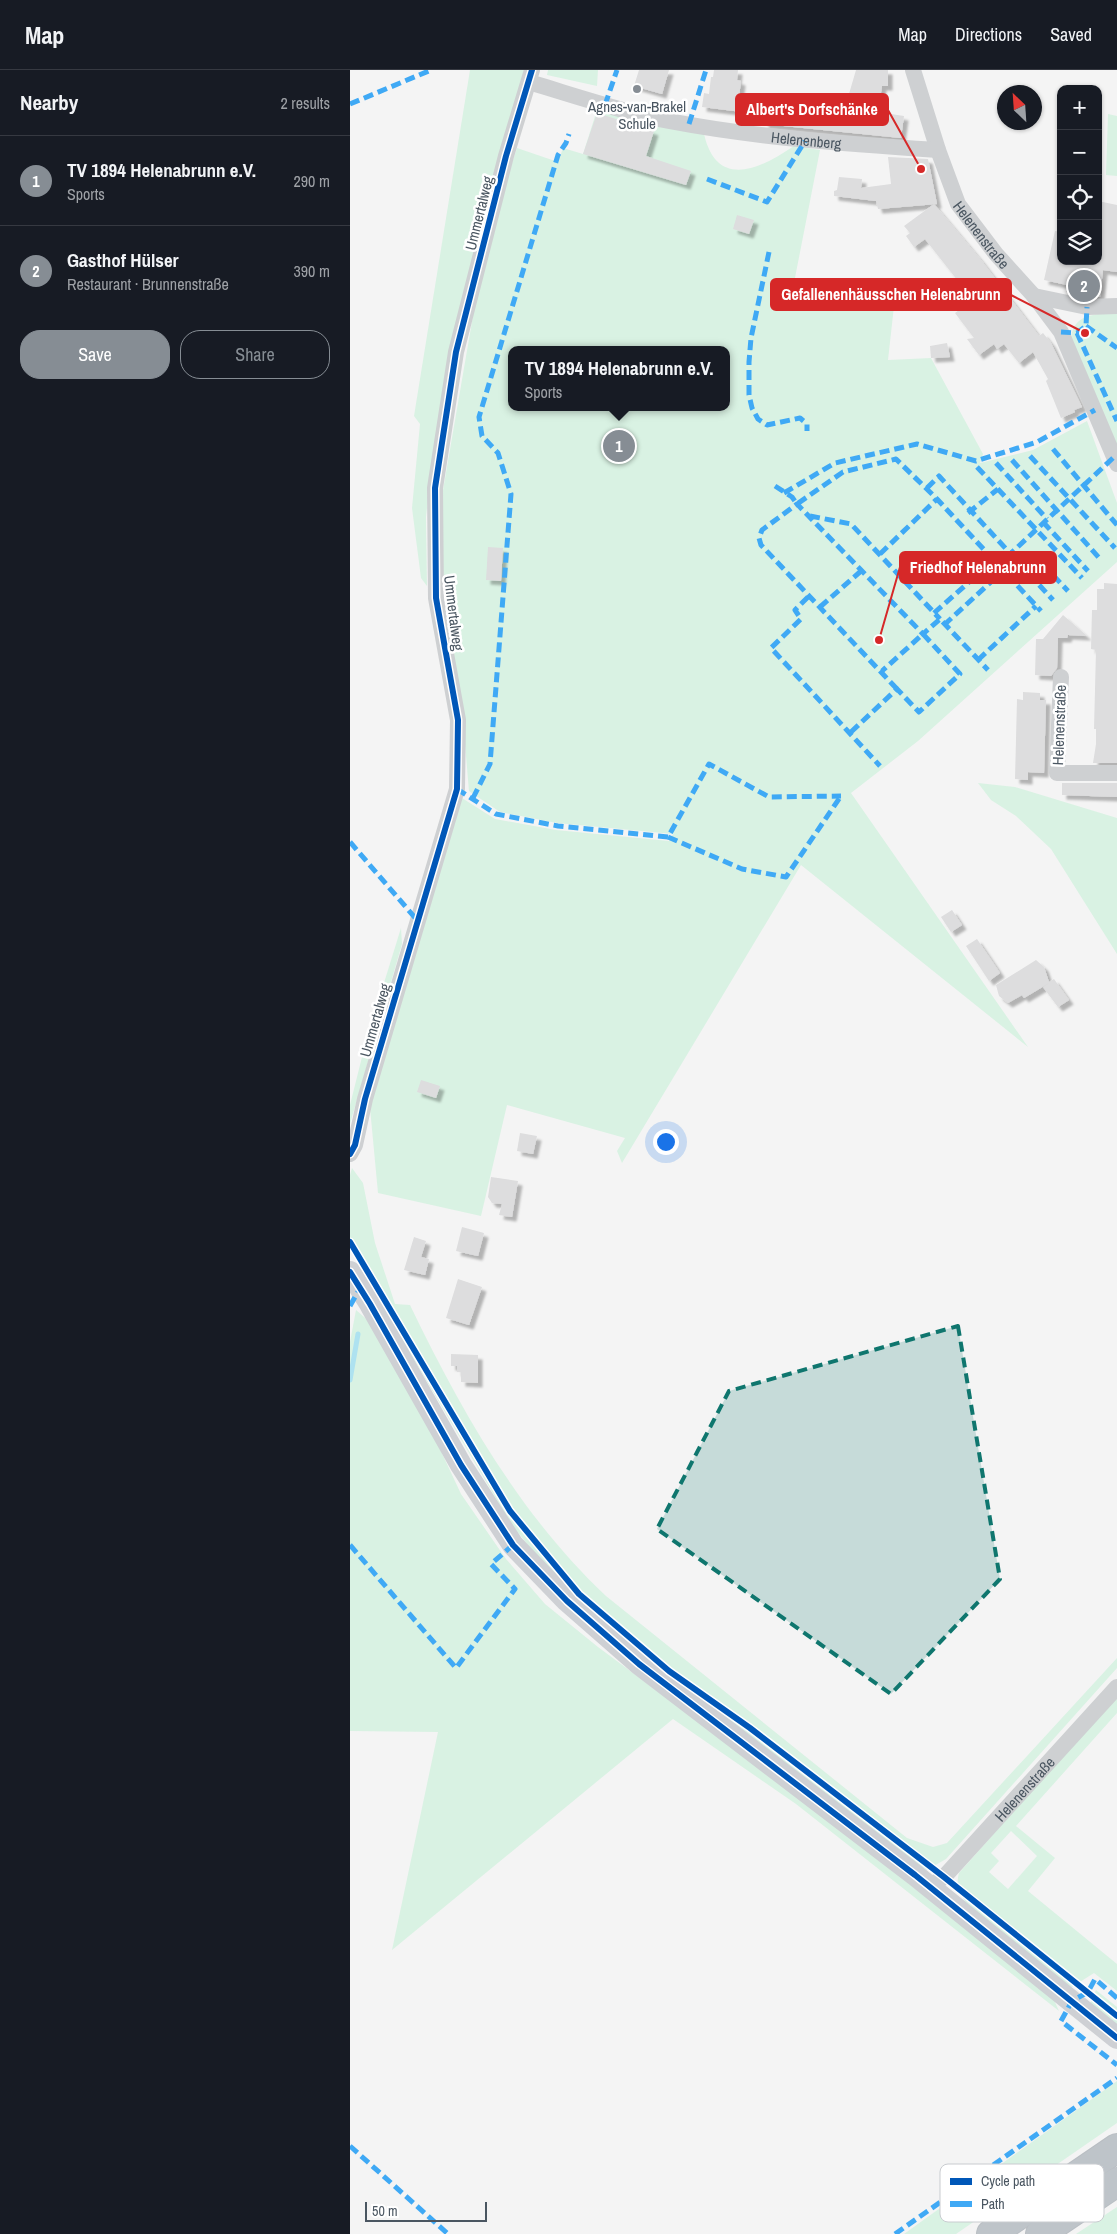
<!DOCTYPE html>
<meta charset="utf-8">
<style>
:root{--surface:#171b24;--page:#20242c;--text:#f1f3f6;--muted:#9ea1a6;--line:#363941;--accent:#868d94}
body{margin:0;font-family:"Archivo Narrow",sans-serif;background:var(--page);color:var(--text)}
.controls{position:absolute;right:15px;top:15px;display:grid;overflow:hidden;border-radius:10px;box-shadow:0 1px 4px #0004}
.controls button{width:45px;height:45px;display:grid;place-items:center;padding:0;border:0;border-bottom:1px solid var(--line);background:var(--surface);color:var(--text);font:25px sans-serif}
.compass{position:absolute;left:647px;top:15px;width:45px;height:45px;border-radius:50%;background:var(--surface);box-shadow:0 1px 4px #0004;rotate:335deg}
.scale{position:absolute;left:15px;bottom:12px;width:122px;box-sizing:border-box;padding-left:5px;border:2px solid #4a5661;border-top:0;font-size:14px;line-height:18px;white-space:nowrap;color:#4a5661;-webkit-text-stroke:4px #fff;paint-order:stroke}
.you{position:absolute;left:315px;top:1071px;width:18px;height:18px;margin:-12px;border:4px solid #fff;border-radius:50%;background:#1a73e8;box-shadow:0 0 0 8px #1a73e833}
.badge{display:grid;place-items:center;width:32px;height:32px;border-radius:50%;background:var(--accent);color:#fff;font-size:16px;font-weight:700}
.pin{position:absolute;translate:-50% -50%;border:2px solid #fff;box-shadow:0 1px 5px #0006}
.popup{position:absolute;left:158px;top:276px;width:222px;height:65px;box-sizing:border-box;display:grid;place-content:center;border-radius:10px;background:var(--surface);filter:drop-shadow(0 1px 4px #0005);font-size:16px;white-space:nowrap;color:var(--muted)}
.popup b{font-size:19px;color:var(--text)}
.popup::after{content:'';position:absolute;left:50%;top:100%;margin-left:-10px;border:10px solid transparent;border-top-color:var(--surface)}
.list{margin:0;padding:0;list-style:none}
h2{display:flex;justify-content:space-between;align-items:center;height:65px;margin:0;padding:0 20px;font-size:21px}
h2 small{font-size:16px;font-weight:400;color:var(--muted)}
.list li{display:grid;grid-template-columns:32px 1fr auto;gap:15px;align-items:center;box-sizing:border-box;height:90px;padding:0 20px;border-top:1px solid var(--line)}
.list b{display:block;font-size:19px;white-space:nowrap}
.list p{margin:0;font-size:16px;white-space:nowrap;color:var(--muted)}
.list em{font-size:16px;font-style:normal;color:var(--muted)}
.actions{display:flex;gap:10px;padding:15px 20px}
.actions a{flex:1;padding:11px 0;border:1px solid var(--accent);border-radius:20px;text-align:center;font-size:18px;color:var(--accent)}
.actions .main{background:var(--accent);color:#fff}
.icon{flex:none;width:28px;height:28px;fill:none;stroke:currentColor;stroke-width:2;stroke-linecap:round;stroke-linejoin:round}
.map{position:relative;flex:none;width:767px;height:2164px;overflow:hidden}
header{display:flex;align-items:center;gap:30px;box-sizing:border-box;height:70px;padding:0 25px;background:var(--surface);border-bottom:1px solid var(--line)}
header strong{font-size:24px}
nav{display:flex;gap:28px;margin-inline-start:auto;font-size:18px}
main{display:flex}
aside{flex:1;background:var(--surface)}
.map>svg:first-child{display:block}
</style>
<header>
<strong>Map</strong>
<nav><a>Map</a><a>Directions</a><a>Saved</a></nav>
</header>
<main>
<aside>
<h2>Nearby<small>2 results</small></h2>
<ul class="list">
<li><span class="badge">1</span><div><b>TV 1894 Helenabrunn e.V.</b><p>Sports</p></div><em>290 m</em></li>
<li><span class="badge">2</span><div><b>Gasthof Hülser</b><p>Restaurant · Brunnenstraße</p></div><em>390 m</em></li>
</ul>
<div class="actions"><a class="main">Save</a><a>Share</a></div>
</aside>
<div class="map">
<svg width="767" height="2164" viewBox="0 0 767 2164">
<defs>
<filter id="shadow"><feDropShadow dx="4.5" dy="4.5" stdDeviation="1" flood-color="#0004"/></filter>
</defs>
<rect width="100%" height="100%" fill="#f4f4f4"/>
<g fill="#d9f2e3" fill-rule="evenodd">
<path d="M120,0h54l-94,410 -4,37 1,69 -6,-8 -9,-70 8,-84 -6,-8z"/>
<path d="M198,0h50l-1,16 -50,-11z"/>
<path d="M247,40l107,24c13,56 56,35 90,12l26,4 -27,138 101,18 -6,54 43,-2 52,96 -3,9 53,-13 54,-29 30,82v59l-199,179 -67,52 177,254 -227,-182 -179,298 -5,-12 8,-13 -118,-33 -26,111 -103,-23 -8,-85 92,-310 33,21 61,11 113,11 4,-7 -116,-11 -57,-11 -31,-21 -7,-82 -14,-78 -6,-72 1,-69 36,-209 15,-64 23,-69 41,14 5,-14 20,6zM162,280h214v57h-214z"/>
<path d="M758,44l9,2v60l-11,-1z"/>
<path d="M755,243h12v132l-46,-108c4,-20 15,-21 34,-24z"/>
<path d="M628,713l37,4 102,31v136l-66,-105 -35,-33 -25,-16z"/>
<path d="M51,858l1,16 -52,180v-19l16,-64z"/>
<path d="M2,1098l11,15 12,60 20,61 15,1c51,106 110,210 196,291l301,242 26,9 14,-4 170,-185v10l-171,191 -19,11 -17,-10 -296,-229 -56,-49 -47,-58 -147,-249 -14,-31v-69z"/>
<path d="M6,1240l15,13 68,124 22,47 45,65 39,45 53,43 284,211 172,142 5,11 -263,-207 -123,-85 -281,231 46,-218 -88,-1v-389z"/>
<path d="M767,1625v18l-101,113 39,32 -27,33 89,73v27l-23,-18 -22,14 -6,-3 -97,-77c-8,-11 -14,-20 -10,-34zM661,1761l26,25 -29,33 -19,-17 10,-11 -8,-8z"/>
<path d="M746,1920l21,17v19l-27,-22z"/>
<path d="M767,2011v42l-161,111h-52z"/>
<path d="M767,2137v27h-41z"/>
</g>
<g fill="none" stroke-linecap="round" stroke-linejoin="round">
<path stroke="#aee2f0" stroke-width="5" d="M0,1310l8,-46"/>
</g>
<g fill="#ddddde" filter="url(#shadow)">
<path d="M289,0h30l-7,24 -28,-8z"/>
<path d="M364,0h24l-1,10 4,1 -2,16 38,4 7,-7 16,1v4l7,1 -1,7 38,4 12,-41h32v16h-6l-4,26 26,4 -3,22 -137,-14 1,-9 -63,-8 2,-14 5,1 2,-17h2z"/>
<path d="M247,43l57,18 -8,25 45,15 -5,14 -103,-31z"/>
<path d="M538,87l40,2 9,45 -59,5 -2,-8 -42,-5v-5l3,-1 2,-13 23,2 -1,9 30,-4z"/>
<path d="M748,131l19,4v67l-14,-2 -3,27h-12l-22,-5 1,-7 -23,-5 11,-49 6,1v29h37z"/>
<path d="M584,134l47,56 58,76 4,-3 8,10 31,64 -8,3 1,2 -14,6 -15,-37 2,-2 -15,-27 -14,11 -15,-19 -7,5 -3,-5 -15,11 -12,-16 7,-1 -19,-25 18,-13 -48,-61 -11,8 -8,-11 4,-3 -6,-7z"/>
<path d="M387,145l17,5 -5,14 -16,-5z"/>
<path d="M597,273l3,14 -19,1 -1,-12z"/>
<path d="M138,477l15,1 -2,33 -15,-1z"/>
<path d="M754,513l13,1v179h-24l3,-19v-15h-2l2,-79 -5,-1 1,-39h5v-21h7z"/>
<path d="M713,545l24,21 -19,-1 -1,3h-9l-1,30 -6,8 -16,-1 1,-36h7z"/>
<path d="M673,622l17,1v7h6l-2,73 -16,-1v8l-13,-1 2,-80 6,1z"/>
<path d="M712,713h55v14l-55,-2z"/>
<path d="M602,840l10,15 -11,7 -10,-15z"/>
<path d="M627,869l23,34 -11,8 -23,-35z"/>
<path d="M686,890l8,7 5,15 5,-3 15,21 -11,7 -15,-20 6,-4 -25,15 -2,-3 -14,8 -9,-7 -3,-11z"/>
<path d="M71,1010l19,6 -4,12 -19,-6z"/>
<path d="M170,1063l17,3 -4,18 -16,-3z"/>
<path d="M141,1107l27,4 -6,36 -13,-2 3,-11 -10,-1 -4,-6z"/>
<path d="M112,1157l22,6 -6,23 -22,-5z"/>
<path d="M64,1167l12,4 -5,16 8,2 -4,16 -21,-5z"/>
<path d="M108,1209l24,8 -13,38 -23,-7z"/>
<path d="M101,1284l27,1v28l-17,-1v-10h-4v-6h-6z"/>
</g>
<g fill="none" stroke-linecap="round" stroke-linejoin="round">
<defs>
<g id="highway">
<path d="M641,2164l126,-86"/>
<path d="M690,2164l77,-52"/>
</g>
</defs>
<use href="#highway" stroke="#b9bec3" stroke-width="30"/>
<g stroke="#ced0d2" stroke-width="16">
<path id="s1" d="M563,0l25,80 20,54 38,50 38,42 27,36 56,132"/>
<path id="s2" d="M179,12c47,14 93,30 140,39 89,17 179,23 269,29"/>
<path d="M684,226l53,11 30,-1"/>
<path d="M711,607l-4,96h60"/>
<path d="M0,1084l5,-9 10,-46 92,-310 1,-69 -22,-122 -1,-110 21,-136 50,-196 26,-86"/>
<path id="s3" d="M580,1816l14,-9 173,-190"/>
</g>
<path stroke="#ced0d4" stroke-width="22" d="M0,1202l20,32 91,161 52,80 54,56 72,63 276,211 202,163"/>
<use href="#highway" stroke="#bec4c9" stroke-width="28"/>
<g stroke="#3fa9f5" stroke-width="5" stroke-dasharray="10 5" stroke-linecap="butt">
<path d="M0,34l81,-34"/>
<path d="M255,35l12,-35"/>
<path d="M339,54l17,-54"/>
<path d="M357,109l60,23 38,-61"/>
<path d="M419,182l-18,86 -2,24v33l3,13 6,11 9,6 33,-7 7,6v7"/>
<path d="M736,256l31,22"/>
<path d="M711,262l16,1 9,-7 1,-19"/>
<path d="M727,263l40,88"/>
<path d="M703,379l64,76"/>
<path d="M680,386l85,92"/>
<path d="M662,390l89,100"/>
<path d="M646,393l51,56"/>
<path d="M627,397l105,111"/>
<path d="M425,416l17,11 5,7 46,-32 53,-13 41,40 104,112"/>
<path d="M577,418l12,-12 114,124"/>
<path d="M434,423l51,-30 82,-19 59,17 61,-19 58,-32"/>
<path d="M618,443l30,-24"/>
<path d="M460,446l41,8 89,95"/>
<path d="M693,452l45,49"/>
<path d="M530,484l57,-55"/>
<path d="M657,487l107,-100"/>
<path d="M672,497l12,-12 34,36"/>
<path d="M458,527l-13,13 6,9 -30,29 109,118"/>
<path d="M470,537l41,-36"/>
<path d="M584,543l60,-53"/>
<path d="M594,555l60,-55"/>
<path d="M628,590l58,-54"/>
<path d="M547,619l-136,-144 -2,-7 3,-8 35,-26 126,130 17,-15 48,51"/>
<path d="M501,662l46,-43 22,23 41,-38 -37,-40 -41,37"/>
<path d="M107,719l39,25 62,12 110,11 41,-73 60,33 72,-1"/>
<path d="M123,728l17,-34 21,-270 -13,-41 -16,-17 -3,-19 79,-262 8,-12 3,-9"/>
<path d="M318,767l74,32 44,8 55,-81"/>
<path d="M0,772l67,78"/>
<path d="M0,1236l10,-18"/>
<path d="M0,1475l106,123 59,-79 -24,-25 22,-19"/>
<path d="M767,1928l-22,-19 -7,13 -16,9 -11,20 56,44"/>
<path d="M0,2076l98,88"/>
<path d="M545,2164l222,-156"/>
</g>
<defs>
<g id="cycleway">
<path d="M0,1084l5,-9 10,-46 92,-310 1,-69 -22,-122 -1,-110 21,-136 50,-196 26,-86"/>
<path d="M0,1172l160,269 69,83 90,77 81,57 194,149 173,139"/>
<path d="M0,1202l20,32 91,161 52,80 54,56 72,63 276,211 202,163"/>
</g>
</defs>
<use href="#cycleway" stroke="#fff" stroke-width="9"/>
<use href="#cycleway" stroke="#0057b8" stroke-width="6"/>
</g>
<path fill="#0f766e" fill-opacity="0.2" stroke="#0f766e" stroke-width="4" stroke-dasharray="10 6" stroke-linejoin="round" d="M608,1256l42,253 -109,115 -234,-165 72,-138z"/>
<circle fill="#868d94" stroke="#fff" stroke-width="2" cx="287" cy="19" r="5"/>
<g text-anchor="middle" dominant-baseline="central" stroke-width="5" stroke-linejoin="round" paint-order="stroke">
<g font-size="15" fill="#4a5661" stroke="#fff">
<text x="287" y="36">Agnes-van-Brakel<tspan x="287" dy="17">Schule</tspan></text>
</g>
<g font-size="15" fill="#4a5661" stroke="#fff">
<text stroke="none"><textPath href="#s2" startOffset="284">Helenenberg</textPath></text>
<text transform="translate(129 143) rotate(-76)">Ummertalweg</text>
<text stroke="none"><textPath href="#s1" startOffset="180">Helenenstraße</textPath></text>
<text transform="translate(104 543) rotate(83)">Ummertalweg</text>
<text transform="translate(709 655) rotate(-88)">Helenenstraße</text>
<text transform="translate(25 950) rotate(-74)">Ummertalweg</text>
<text stroke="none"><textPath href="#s3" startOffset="136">Helenenstraße</textPath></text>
</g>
</g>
<rect x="590" y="2094" width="164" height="58" rx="8" fill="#fff" stroke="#c9ccd0" stroke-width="1"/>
<rect x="600" y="2108" width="22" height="7" fill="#0057b8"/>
<rect x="600" y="2131" width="22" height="6" fill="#3fa9f5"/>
<g font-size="14" fill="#4a5661">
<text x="631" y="2116">Cycle path</text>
<text x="631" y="2139">Path</text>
</g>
<path fill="none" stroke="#d62828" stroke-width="2" d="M571 99L538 40M735 263L661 225M529 570L550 497"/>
<g fill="#d62828" stroke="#fff" stroke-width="2">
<circle cx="571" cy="99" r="5"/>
<circle cx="735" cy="263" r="5"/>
<circle cx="529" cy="570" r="5"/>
</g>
<g fill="#d62828" stroke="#d62828" stroke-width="2">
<rect x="386" y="24" width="152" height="31" rx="5"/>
<rect x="421" y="209" width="240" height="31" rx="5"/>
<rect x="550" y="482" width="156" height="31" rx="5"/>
</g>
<g font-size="16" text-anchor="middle" font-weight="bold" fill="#fff">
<text x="462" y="45">Albert's Dorfschänke</text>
<text x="541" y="230">Gefallenenhäusschen Helenabrunn</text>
<text x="628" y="503">Friedhof Helenabrunn</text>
</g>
</svg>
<div class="controls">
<button>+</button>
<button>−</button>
<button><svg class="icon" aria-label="locate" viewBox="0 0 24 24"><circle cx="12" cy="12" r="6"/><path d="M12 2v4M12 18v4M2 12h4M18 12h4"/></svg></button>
<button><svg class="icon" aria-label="layers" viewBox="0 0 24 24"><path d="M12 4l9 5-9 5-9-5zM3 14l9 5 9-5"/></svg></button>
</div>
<svg class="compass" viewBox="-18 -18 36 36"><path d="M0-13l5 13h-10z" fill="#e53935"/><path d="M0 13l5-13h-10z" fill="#9ea1a6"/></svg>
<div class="scale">50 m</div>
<div class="you"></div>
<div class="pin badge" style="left:269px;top:376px">1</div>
<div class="popup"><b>TV 1894 Helenabrunn e.V.</b>Sports</div>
<div class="pin badge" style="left:734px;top:216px">2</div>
</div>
</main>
